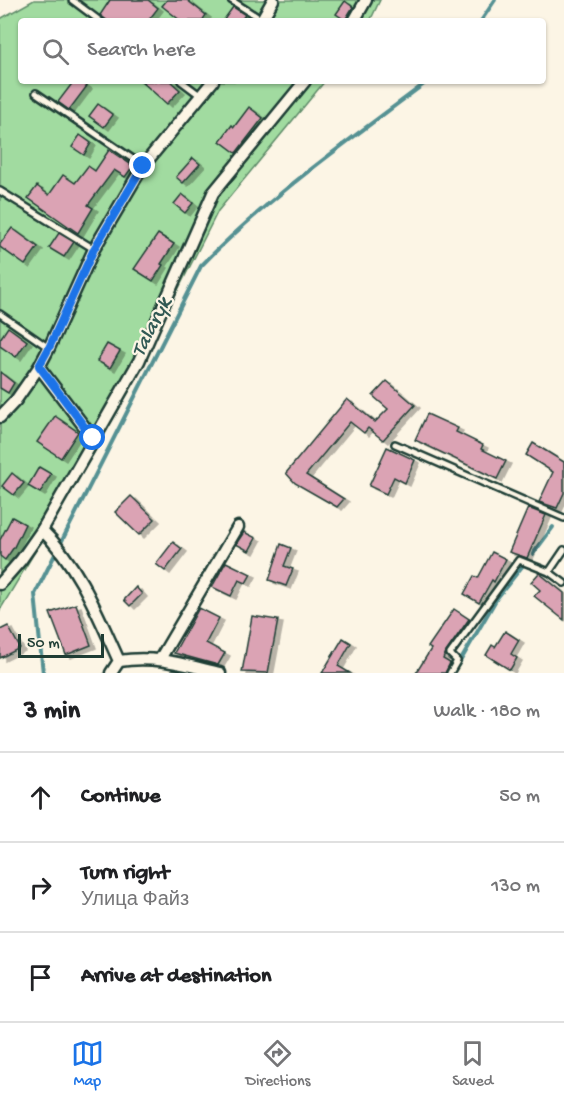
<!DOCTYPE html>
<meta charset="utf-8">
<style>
:root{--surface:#fff;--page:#f2f2f2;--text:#202124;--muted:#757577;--line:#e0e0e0;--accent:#1a73e8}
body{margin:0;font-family:"Gochi Hand",sans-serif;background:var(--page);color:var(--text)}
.scale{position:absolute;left:18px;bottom:15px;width:86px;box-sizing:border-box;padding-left:6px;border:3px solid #1f3d34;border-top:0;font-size:16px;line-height:21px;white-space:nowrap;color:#1f3d34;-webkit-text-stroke:4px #fcf5e5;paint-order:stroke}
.stop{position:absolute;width:18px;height:18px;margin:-14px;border:4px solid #1a73e8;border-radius:50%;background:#fff}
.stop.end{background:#1a73e8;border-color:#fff;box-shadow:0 2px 6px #0008}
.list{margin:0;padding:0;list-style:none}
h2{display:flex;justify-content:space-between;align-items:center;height:78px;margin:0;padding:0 24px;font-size:26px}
h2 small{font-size:20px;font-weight:400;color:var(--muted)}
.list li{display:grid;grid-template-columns:39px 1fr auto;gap:18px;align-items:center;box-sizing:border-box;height:90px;padding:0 24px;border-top:2px solid var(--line)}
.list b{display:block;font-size:22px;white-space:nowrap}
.list p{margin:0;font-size:20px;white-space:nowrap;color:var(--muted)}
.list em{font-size:20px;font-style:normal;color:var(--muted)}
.icon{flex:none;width:33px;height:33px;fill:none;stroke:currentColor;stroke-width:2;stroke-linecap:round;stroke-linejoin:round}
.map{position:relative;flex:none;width:564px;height:673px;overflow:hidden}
.search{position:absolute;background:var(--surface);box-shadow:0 2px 4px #0004;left:18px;right:18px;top:18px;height:66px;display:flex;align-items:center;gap:15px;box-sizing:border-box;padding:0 21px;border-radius:6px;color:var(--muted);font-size:22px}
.sheet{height:348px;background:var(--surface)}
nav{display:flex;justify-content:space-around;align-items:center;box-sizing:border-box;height:84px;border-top:2px solid var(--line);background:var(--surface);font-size:16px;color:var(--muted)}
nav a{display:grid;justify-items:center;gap:3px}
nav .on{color:var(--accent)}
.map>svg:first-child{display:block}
</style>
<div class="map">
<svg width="564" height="673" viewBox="0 0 564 673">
<defs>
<filter id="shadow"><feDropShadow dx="5" dy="3" stdDeviation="0" flood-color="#0004"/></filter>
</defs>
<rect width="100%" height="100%" fill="#fcf5e5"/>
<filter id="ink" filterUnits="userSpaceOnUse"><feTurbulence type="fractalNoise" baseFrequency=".0167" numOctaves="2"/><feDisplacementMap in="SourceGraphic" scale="12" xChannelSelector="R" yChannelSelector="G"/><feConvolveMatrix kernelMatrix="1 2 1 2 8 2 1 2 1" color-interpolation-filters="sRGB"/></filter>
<g filter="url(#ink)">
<path fill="#a1dba0" stroke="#608c6a" stroke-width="1.5" d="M34,0h346l-10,21h-349v60h304l-107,130 -115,227 -103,172v-591z"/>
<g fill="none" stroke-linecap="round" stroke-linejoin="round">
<g stroke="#559193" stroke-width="4">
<path d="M481,21l14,-21"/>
<path d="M533,554l20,-27"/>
<path d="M458,665l39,-67 27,-34"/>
<path d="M43,673l-8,-79 166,-328c68,-70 149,-126 227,-185"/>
</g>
</g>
<g fill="#dba3b4" stroke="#1f3d34" stroke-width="1.5" filter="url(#shadow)">
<path d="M110,0h38l10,8 -10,13h-40l-8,-6z"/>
<path d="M167,0h20l19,15 -4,6h-21l-19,-15z"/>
<path d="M345,1l8,6 -8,13 -9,-6z"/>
<path d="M233,7l12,8 -5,6h-17z"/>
<path d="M74,81h6l7,5 -18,24 -11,-8z"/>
<path d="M141,81h29l10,9 -13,14z"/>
<path d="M98,104l15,11 -9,12 -15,-11z"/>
<path d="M249,107l14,11 -27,35 -16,-12 12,-16 2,2z"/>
<path d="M80,135l11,8 -7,12 -12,-8z"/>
<path d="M109,150l24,16 -8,11 -11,-7 -26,35 5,3 -15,25 -50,-35 9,-12 12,9 14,-20 12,8 13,-17 7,5z"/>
<path d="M193,158l7,6 -17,19 -7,-6z"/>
<path d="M182,194l11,9 -8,10 -11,-9z"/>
<path d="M12,228l26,19 -13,18 -25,-18v-3z"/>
<path d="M59,233l15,9 -10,15 -15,-9z"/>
<path d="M158,234l16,10 -13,20 2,1 -10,16 -19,-12z"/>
<path d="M8,327l19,14 -11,16 -16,-11v-7z"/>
<path d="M107,344l13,7 -10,17 -13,-7z"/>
<path d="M0,372l14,11 -6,10 -8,-5z"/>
<path d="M387,381l28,24 -32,35 -15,-12 -4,5 -14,-11 -44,53 38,24 -7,8 -42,-24 -9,-10 61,-74 28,23 13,-13 -15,-13z"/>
<path d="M427,414l31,14 -2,4 27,13 -2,4 25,12 -9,18 -82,-39z"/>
<path d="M55,416l23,16 -17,26 -24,-16z"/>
<path d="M533,443l31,19v31l-7,15 -18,-6 14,-30 -27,-17z"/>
<path d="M387,447l28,13 -10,23 -11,-6 -8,17 -17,-8z"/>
<path d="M39,467l12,7 -11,19 -12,-7z"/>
<path d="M12,473l12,10 -10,12 -12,-9z"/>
<path d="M131,496l24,23 -16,16 -24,-23z"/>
<path d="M528,508l18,7 -19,43 -18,-6z"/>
<path d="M12,517l13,7 -11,23 -9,13 -5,-4v-16z"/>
<path d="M244,532l12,6 -7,13 -13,-7z"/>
<path d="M173,542l9,7 -17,22 -9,-7z"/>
<path d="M281,544l10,4 -7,18 9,3 -7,17 -17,-6z"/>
<path d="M492,552l14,7 -12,23 -2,-2 -13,23 -15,-9 10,-18 4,2z"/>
<path d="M226,562l25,12 -5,9 -7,-3 -8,16 -19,-9z"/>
<path d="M539,573l25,20v27l-30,-24 6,-6 -9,-8z"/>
<path d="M136,587l6,7 -12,12 -6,-6z"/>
<path d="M76,604l15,41 -25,10 -16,-42z"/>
<path d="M199,608l20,10 -13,25 19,10 -7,12 -44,-12z"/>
<path d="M454,609l15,10 -23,33 -3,7 7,4 -5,10h-29l15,-24 -3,-2z"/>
<path d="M252,616l26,4 -10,53 -26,-1z"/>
<path d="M8,626l12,22 -20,10v-28z"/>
<path d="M505,631l14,9 -8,14 6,4 -7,12 -24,-15 6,-10 3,2z"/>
<path d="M343,638l8,5 -13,23 12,7h-28z"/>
</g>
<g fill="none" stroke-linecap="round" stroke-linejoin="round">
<defs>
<g id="lane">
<path d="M72,0l28,21"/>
<path d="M231,0l31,20"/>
<path d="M181,81l20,15"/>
<path d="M36,93l107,73"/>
<path d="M0,191l94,58"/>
<path d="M0,314l49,34"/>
<path d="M395,444l169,74"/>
<path d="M564,550l-15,22 15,11"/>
<path d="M450,673l7,-12 -7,-7 69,-94 30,12"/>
</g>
<g id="street">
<path d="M261,21l12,-21"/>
<path d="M354,21l12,-21"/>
<path d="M39,367l54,71"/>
<path d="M0,417l16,-17 23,-33 10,-19 45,-99 49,-83 70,-85"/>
<path d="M42,530c37,36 56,85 77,131l-8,12"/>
<path d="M0,584l21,-24 21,-30 97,-169 74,-168 92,-112"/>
<path d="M160,659l78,-132"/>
<path d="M119,661c37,-6 66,4 101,12"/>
</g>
</defs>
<use href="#lane" stroke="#1f3d34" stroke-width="10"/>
<use href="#street" stroke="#1f3d34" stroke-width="15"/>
<use href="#lane" stroke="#fcf5e5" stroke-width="5"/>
<use href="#street" stroke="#fcf5e5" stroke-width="10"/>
</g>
</g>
<g fill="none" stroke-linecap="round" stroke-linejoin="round" filter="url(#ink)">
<path stroke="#1a73e8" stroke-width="8" d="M93,438l-54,-72 10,-18 45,-99 49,-83"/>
</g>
<g text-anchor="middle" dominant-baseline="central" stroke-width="4.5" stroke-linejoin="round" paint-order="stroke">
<g font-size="21" font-style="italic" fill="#315954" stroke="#fcf5e5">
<text transform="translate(153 328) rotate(-63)">Talaryk</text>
</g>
</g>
</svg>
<div class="scale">50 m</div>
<div class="stop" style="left:93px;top:438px"></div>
<div class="stop end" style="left:143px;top:166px"></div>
<div class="search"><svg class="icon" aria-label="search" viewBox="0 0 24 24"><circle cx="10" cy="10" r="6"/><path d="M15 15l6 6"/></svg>Search here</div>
</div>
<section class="sheet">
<h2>3 min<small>Walk · 180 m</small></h2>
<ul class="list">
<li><svg class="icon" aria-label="ahead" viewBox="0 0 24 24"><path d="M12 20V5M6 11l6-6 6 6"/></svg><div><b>Continue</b></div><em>50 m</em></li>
<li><svg class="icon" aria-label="right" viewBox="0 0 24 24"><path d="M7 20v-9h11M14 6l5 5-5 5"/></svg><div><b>Turn right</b><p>Улица Файз</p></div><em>130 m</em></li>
<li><svg class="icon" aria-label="arrive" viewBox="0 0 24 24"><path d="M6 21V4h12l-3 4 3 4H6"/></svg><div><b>Arrive at destination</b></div></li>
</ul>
</section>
<nav>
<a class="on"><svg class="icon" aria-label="map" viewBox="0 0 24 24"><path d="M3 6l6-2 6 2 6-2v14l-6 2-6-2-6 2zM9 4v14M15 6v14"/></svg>Map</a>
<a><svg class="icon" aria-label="directions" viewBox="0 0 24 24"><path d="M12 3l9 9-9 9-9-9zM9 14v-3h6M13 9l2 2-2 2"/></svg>Directions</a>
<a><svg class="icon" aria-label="saved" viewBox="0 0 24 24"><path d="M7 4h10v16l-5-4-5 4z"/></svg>Saved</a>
</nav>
